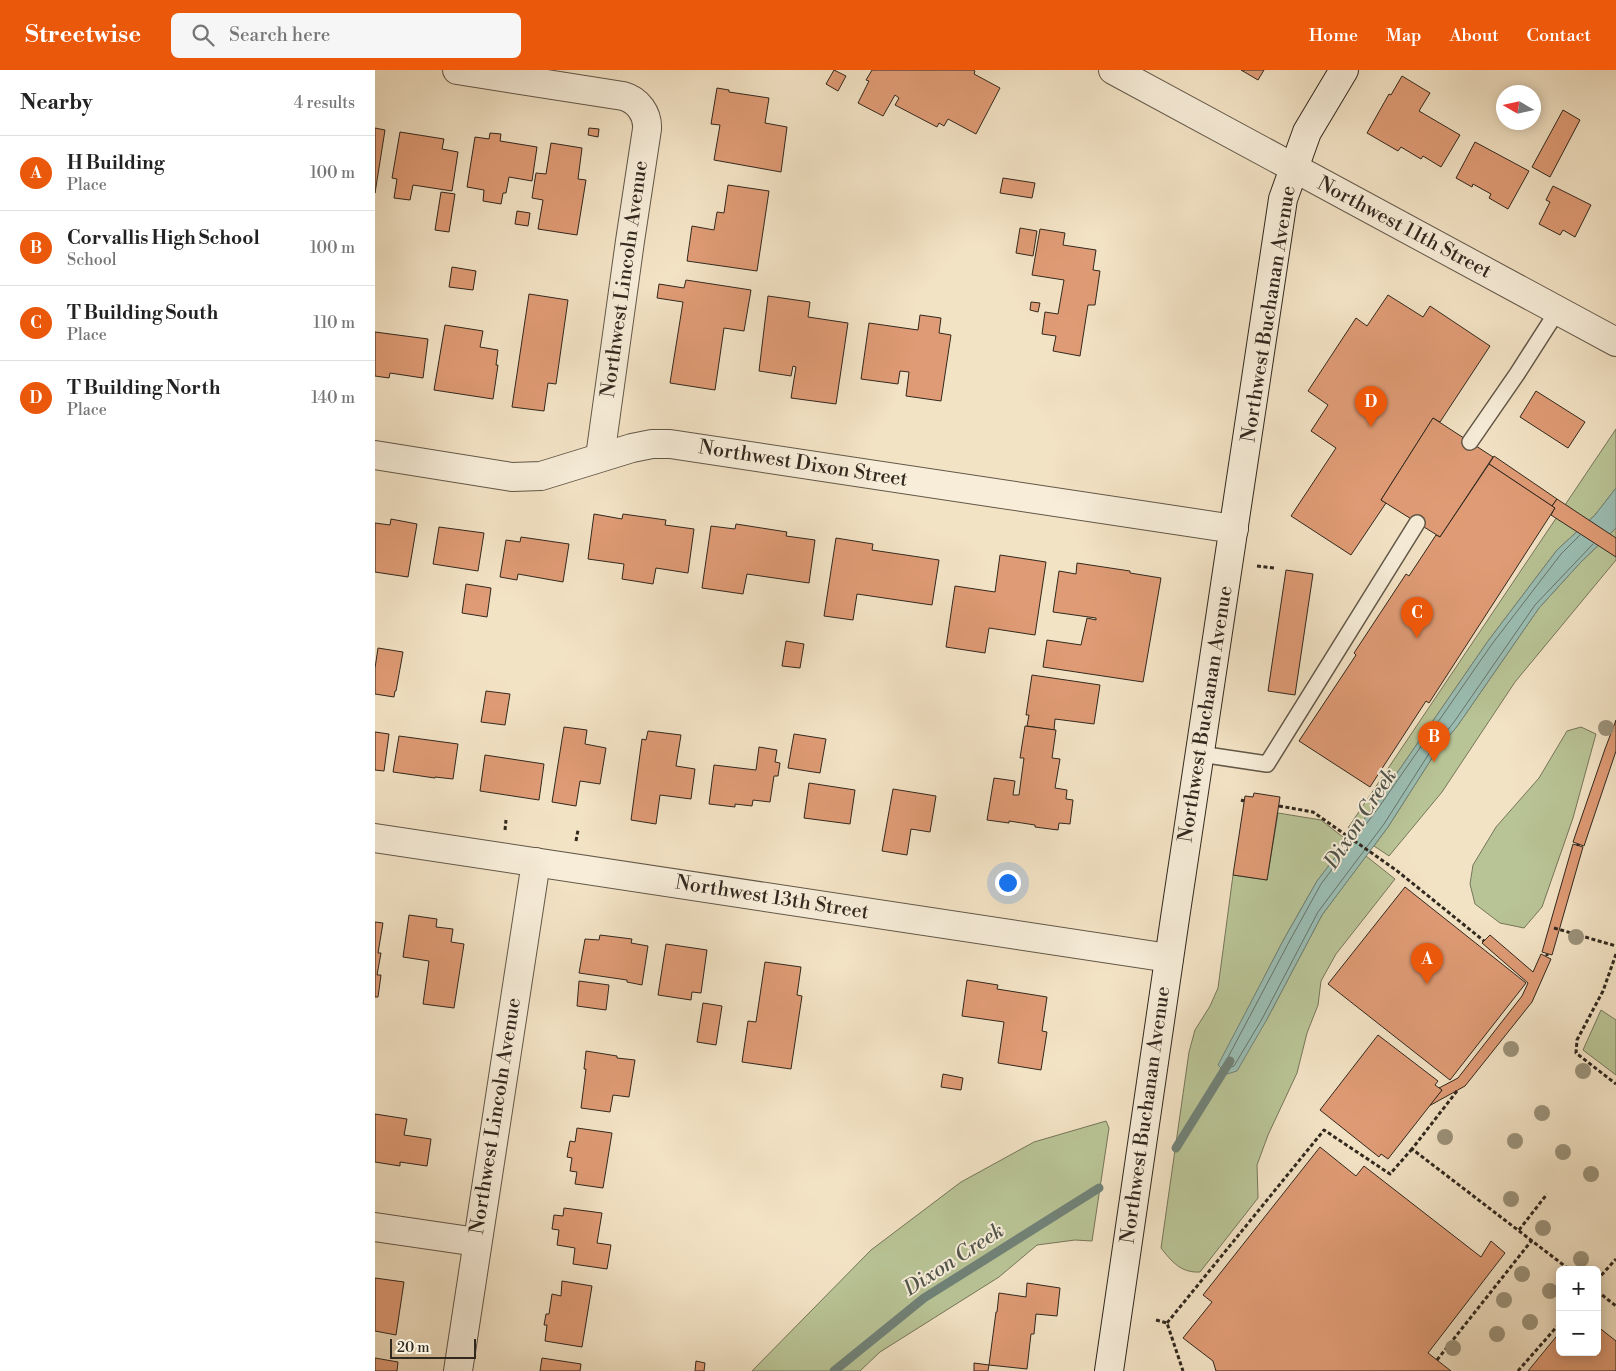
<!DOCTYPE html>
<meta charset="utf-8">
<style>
:root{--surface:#fff;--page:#f6f6f6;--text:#222;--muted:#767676;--line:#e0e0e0;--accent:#ea580c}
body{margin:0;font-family:"Libre Bodoni",serif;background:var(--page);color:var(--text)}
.controls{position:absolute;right:15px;bottom:15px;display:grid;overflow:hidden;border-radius:8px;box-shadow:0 2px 12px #0003}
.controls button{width:45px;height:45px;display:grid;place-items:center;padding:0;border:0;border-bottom:1px solid var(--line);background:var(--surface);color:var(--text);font:25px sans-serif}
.compass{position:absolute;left:1121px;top:15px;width:45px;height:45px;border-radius:50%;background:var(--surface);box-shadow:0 2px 12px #0003;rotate:279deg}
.scale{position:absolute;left:15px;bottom:12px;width:86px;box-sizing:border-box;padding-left:5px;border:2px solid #31281e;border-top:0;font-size:14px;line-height:18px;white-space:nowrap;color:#31281e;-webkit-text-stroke:4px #f7edd9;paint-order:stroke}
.you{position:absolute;left:632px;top:812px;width:18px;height:18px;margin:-12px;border:4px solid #fff;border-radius:50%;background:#1a73e8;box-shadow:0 0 0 8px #1a73e833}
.badge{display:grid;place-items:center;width:32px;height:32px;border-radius:50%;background:var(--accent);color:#fff;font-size:16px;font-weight:700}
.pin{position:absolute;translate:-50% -41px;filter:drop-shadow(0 1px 2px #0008)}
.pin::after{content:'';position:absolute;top:26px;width:18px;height:15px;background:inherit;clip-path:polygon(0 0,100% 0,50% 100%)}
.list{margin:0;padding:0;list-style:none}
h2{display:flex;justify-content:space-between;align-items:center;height:65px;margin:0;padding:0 20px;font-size:21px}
h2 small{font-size:16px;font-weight:400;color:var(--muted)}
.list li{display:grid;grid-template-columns:32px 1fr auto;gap:15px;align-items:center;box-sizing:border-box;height:75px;padding:0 20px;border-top:1px solid var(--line)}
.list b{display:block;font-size:19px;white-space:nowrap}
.list p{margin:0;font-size:16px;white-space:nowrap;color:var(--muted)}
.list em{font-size:16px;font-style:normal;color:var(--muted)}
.icon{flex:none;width:28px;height:28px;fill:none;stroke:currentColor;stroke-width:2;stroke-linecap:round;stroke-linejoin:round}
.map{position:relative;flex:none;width:1241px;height:1301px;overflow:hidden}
header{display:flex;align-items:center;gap:30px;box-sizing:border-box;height:70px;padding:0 25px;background:var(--accent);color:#fff}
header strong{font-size:24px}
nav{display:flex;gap:28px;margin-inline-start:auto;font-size:18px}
.search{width:350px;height:45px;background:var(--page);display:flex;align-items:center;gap:12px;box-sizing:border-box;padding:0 18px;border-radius:8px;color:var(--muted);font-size:19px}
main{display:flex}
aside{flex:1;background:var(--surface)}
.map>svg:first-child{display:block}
</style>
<header>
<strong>Streetwise</strong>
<div class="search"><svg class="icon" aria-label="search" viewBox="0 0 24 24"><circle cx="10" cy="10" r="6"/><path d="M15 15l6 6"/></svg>Search here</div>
<nav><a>Home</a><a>Map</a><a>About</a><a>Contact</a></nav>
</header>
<main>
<aside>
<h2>Nearby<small>4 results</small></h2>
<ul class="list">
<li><span class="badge">A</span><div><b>H Building</b><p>Place</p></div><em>100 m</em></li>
<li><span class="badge">B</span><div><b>Corvallis High School</b><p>School</p></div><em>100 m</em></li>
<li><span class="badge">C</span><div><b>T Building South</b><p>Place</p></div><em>110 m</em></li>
<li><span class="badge">D</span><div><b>T Building North</b><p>Place</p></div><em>140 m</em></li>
</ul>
</aside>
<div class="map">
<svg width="1241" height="1301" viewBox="0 0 1241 1301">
<rect width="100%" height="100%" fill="#f3e3c5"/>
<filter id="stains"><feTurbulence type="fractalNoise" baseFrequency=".004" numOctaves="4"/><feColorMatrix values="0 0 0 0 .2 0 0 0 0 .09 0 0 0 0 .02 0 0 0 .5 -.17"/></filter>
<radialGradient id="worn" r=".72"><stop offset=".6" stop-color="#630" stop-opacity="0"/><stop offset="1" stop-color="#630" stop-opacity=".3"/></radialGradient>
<g fill="#b9c496" stroke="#75765a">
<path d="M1241,359v59l-21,27 -38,35 -69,91 -113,164 -21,27 -6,-4z"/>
<path d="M1241,458v32l-101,122 -73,110 -53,64 -15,-10 14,-19 46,-72 24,-30 81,-117 41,-45z"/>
<path d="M1206,657l15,7 -23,84 -31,89 -18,21 -24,-5 -25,-19 -5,-20 3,-19 23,-38 43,-49 28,-47z"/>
<path d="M903,743l43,7 27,21 -31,40 -33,58 -65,126 47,-44 56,-106 44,-59 29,23 -59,75 -15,27 -3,24 -11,28 -10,40 -29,62 -11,30 1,33 -58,74c-19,1 -28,-10 -39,-24l28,-196 6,-22 15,-24 8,-18 15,-113 34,5z"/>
<path d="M1226,940l15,10v55l-33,-25z"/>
<path d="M731,1051l3,7 -17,113 -17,-1 -38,5 -38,32 -119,75 -20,19h-108l119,-121 90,-68 73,-40z"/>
</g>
<path fill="#9bbeb4" stroke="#718278" d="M1241,418v40l-36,35 -41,45 -81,117 -24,30 -46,72 -66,88 -56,106 -29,50 -10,3 -9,-9 66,-126 33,-58 58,-76 113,-164 69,-91 38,-35z"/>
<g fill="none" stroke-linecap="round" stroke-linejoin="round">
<path stroke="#667369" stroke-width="1" d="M1205,465l-19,19 -69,90 -113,163 -58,77 -32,58 -64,121 3,5 6,-2 28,-47 56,-107 66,-88 46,-72 24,-30 81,-117 58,-61"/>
<g stroke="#718278" stroke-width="9">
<path d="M801,1078l54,-87"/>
<path d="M459,1301l90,-73 175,-110"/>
</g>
</g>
<g fill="#df9b75" stroke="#31281e">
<path d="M459,0l12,6 -8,15 -12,-7z"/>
<path d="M497,0h101l2,1 -1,3 26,14 -24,46 -28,-15 -4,7 -5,-3 -2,4 -42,-22 4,-7 -4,-3 -12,21 -25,-13 11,-22 -3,-1z"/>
<path d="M866,0h23l-6,10z"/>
<path d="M1027,6l28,17 -11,18 41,24 -19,32 -18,-11 -2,3 -20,-12 -3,4 -31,-18 22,-39 2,1z"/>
<path d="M342,18l12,2v2l40,6 -4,25 22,4 -6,45 -67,-12 6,-35 -9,-1z"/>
<path d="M1188,40l17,10 -30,57 -18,-10z"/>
<path d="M0,58l10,2 -10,63z"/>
<path d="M214,58l10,1 -1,8 -10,-2z"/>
<path d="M25,62l44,7 -2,10 16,3 -6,39 -39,-6 -3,15 -16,-2 3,-19 -5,-1z"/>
<path d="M115,63l11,1 -1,7 37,6 -5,34 -23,-4 -3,16h-3l-2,11 -18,-3 1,-11 -17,-3 8,-50 14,2z"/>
<path d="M1100,72l54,29 -21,38 -19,-11 2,-4 -18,-10 -1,3 -16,-9z"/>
<path d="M176,73l31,5 -4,31 8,1 -9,55 -39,-6 5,-29 -11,-2 4,-25 10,1z"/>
<path d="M628,108l32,5 -3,15 -32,-5z"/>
<path d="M353,115l41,6 -12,80 -70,-10 5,-35 22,4 3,-18 7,1z"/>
<path d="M1178,116l38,19 -16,32 -12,-7 -3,5 -21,-11 11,-22 -4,-2z"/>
<path d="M66,122l14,2 -6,38 -14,-2z"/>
<path d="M142,141l13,2 -2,13 -13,-2z"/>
<path d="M645,158l17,3 -4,25 -17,-3z"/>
<path d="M665,159l25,4 -2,12 33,5 -3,20 7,1 -5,34h-7l-8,51 -27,-5 3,-15 -14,-2 3,-22 13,2 6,-34 -32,-5z"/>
<path d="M77,197l24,4 -3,19 -24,-3z"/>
<path d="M311,210l65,10 -7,41 -20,-3 -9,62 -45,-7 13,-81 -26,-4 2,-14 25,4z"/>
<path d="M154,224l39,6 -12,84 -8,-1 -4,28 -32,-4z"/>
<path d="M1013,225l35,22 7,-11 60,40 -50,76 -7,-4 -52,82 5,3 -35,52 -60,-39 45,-68 -25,-17 17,-26 -20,-14 48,-73 11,8z"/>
<path d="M393,226l42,6 -2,15 40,6 -12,81 -45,-6 5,-31 -3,-1 -2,10 -32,-5z"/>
<path d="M656,232l9,1 -2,9 -8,-2z"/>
<path d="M545,245l21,3 -2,15 12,2 -10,66 -35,-5 3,-24 -9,-1 -2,13 -37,-5 8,-56 49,7z"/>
<path d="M70,255l38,6 -3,16 18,3 -2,15h2l-5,34 -59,-9z"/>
<path d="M0,262l53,7 -5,39 -33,-5 -1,5 -14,-2z"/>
<path d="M1161,321l49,31 -17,26 -48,-31z"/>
<path d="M1058,348l60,39 -53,80 -59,-37z"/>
<path d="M1119,386l63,43 -5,7 -63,-42z"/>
<path d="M1114,394l66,44 -126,195 -3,-2 -56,86 -71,-46 57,-86 -2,-2 52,-79 3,2 27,-41 4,2z"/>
<path d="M1182,429l59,39v19l-65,-42 4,-7 -3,-2z"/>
<path d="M219,444l28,5 1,-5 43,6 -1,5 29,4 -6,44 -32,-5 -3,16 -31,-5 2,-15 -36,-5z"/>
<path d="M16,449l26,5 -9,53 -33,-5v-49l15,2z"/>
<path d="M361,454l51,8 -1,4 29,4 -6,43 -62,-9 -4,20 -41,-6 9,-62 24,3z"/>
<path d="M64,457l45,6 -6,38 -45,-7z"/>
<path d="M146,467l48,7 -6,38 -45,-8 -1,6 -17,-3 6,-37 14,2z"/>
<path d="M461,468l37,6 -1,6 67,10 -7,45 -75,-11 -4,26 -29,-4z"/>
<path d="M625,485l46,7 -11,73 -46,-7 -4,25 -39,-6 9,-61 40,6z"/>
<path d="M702,493l53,8v2l31,5 -18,104 -100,-15 4,-27 34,5 6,-27 9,2v-2l-43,-6 6,-41 17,3z"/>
<path d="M911,500l27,4 -18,121 -27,-4z"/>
<path d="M91,514l25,4 -4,29 -25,-4z"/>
<path d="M411,571l18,3 -4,24 -18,-2z"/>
<path d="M3,578l25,4 -7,39h-1l-1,6 -19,-3v-26z"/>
<path d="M657,605l68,10 -6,39 -39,-5 -1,11 -27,-4 2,-11h-3z"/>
<path d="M111,621l24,3 -5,31 -24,-3z"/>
<path d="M1241,650v31l-32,95 -11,-4 32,-93z"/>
<path d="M650,656l31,4 -4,28 8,1 -5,29 12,2 -1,9 7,1 -3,24 -11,-1 -1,7 -23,-3v-2l-26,-4v2l-22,-3 7,-42 21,3 -2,14h6l5,-37h-4z"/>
<path d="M189,657l23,3 -2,14 21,4 -6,36 -20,-3 -4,25 -24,-4z"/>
<path d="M273,661l33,4 -5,31 19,3 -4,30 -31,-4 -4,29 -25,-4 11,-81 4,1z"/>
<path d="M0,662l14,2 -5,37 -9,-1z"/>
<path d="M419,664l32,5 -6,34 -32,-5z"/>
<path d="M24,666l59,8 -5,35 -18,-2v1l-42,-6z"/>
<path d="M384,677l18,3 -2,12 5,1 -2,13h-4l-4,26 -17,-2 -1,6 -17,-2v3l-26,-3 5,-39 42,5z"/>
<path d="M110,685l59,9 -5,36 -59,-9z"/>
<path d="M434,713l46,7 -5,34 -46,-6z"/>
<path d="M518,719l43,7 -6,36 -19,-3 -4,26 -25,-4z"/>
<path d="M879,723l26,4 -13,83 -34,-5 12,-79 8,1z"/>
<path d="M1198,774l10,3 -31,108 -10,-3z"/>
<path d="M1030,817l121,96 -76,97 -122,-96z"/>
<path d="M34,845l28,4 -1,8 17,2 -2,13 13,2 -10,64 -31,-4 6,-43 -26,-4z"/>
<path d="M0,852l8,1 -5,30h3l-4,22h4l-3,22h-3z"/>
<path d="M225,865l32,4 -1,4 17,3 -6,39 -15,-3v-2l-48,-7 6,-34 14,1z"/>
<path d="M1115,865l43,37 8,-18 10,5 -19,43 -67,84 -36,20 13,-16 -3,-2 19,-10 64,-82 6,-13 -46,-40z"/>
<path d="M291,874l41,6 -6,43 -9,-1 -1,8 -33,-5z"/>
<path d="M390,892l36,5 -4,28 5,1 -11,73 -49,-7 6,-41 8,1z"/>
<path d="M592,910l31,5 -1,4 50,8 -5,34 5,1 -6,38 -43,-7 6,-41 -42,-6z"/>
<path d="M204,911l30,4 -3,25 -29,-4z"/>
<path d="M328,933l19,3 -6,39 -19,-3z"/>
<path d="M1003,965l60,46 -3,4 7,5 -54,69 -7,-5 -2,3 -59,-47z"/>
<path d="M211,981l31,5v2l18,2 -6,37 -16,-2 -3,17 -29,-4 5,-39h-2z"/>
<path d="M568,1004l20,4 -2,12 -20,-3z"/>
<path d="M0,1044l32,5 -3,16 27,4 -4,27 -27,-4v4l-25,-4z"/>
<path d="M202,1058l35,5 -9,55 -28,-4 2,-12 -7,-1 2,-13 -5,-1 3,-16 5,1z"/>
<path d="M945,1077l36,29 8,-10 117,91 10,-16 14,12 -77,100 23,18h-235l-3,-10 -30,-23 29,-36 -9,-7z"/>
<path d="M189,1138l38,5 -5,30 14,2 -4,24 -34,-5 2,-16 -18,-3 2,-15 -7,-1 2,-14 9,1z"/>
<path d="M0,1208l29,4 -8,53 -21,-4z"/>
<path d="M187,1211l30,5 -10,61 -37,-6 2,-16h-3l2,-11h3l3,-20 9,2z"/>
<path d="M652,1213l33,5 -3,28 -21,-2 -2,20h-3l-4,35 -38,-4 7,-53h1l2,-19 27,4z"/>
<path d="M1222,1256l19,15v30h-88l32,-39v20h37z"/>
<path d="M0,1288l23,4 -1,9h-22z"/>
<path d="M167,1288l39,6 -1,7h-40z"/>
<path d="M321,1291l9,2 -1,8h-9z"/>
<path d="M599,1293l15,2 -1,6h-14z"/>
</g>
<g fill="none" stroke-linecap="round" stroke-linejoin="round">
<defs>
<g id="lane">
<path d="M1095,372l47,-68 41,-64"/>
<path d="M825,684l67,10 150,-241"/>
</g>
<g id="street">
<path d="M82,0l166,26c15,4 25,18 24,33l-17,112 -30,216"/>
<path d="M738,0l503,272"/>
<path d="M0,385l137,22 29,-1 91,-28 20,-4h18l564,85"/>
<path d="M0,768l794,120"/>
<path d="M0,1157l102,15"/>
<path d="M83,1301l78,-509"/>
</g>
<path id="secondary" d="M734,1301l66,-453 108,-719 24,-67 37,-62"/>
</defs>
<use href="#lane" stroke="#625748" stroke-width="18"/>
<use href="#street" stroke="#625748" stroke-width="30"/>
<use href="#secondary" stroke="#31281e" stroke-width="30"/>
<g stroke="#31281e" stroke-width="3" stroke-dasharray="4 2.5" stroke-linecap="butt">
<path d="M882,496l17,2"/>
<path d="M866,730l3,1"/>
<path d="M904,736l34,6 83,58 88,71"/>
<path d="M130,760l1,-10"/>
<path d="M201,771l2,-11"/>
<path d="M1203,776v-2"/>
<path d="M1179,858l62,18"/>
<path d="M1241,884l-13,37 -26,49 -1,13 40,31"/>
<path d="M1172,886v-2"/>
<path d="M1082,1021l-45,58 158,121"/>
<path d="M1144,1160l28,-36"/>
<path d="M1222,1210l19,-21"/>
<path d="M1222,1221l19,15"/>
<path d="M781,1250l11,3 16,48"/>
<path d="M792,1253l157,-193 66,44 22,-25"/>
<path d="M1062,1290l95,-120"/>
<path d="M1143,1301l42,-48"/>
</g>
<use href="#lane" stroke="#f7edd9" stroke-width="15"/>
<use href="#street" stroke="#f7edd9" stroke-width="28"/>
<use href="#secondary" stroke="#f7edd9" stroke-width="28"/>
</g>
<g fill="#9b927a">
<circle cx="1231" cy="658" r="8"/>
<circle cx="1201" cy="867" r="8"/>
<circle cx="1136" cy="979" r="8"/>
<circle cx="1208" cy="1001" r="8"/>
<circle cx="1167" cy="1043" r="8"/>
<circle cx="1070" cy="1067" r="8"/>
<circle cx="1140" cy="1071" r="8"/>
<circle cx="1188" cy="1082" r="8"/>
<circle cx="1216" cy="1104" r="8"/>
<circle cx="1136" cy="1129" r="8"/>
<circle cx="1168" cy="1158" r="8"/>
<circle cx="1206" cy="1189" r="8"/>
<circle cx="1147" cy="1204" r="8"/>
<circle cx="1175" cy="1221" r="8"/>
<circle cx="1129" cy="1230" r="8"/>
<circle cx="1155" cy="1252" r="8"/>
<circle cx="1122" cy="1264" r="8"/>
<circle cx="1078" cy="1278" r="8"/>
</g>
<g text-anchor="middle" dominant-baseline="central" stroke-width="4" stroke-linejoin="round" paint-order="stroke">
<g font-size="20" fill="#31281e" stroke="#f7edd9">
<text transform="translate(1029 158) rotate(28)">Northwest 11th Street</text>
<text transform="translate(250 209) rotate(-82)">Northwest Lincoln Avenue</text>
<text transform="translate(894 244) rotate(-81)">Northwest Buchanan Avenue</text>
<text transform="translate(428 394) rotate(9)">Northwest Dixon Street</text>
<text transform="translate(831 644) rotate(-81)">Northwest Buchanan Avenue</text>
<text transform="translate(397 828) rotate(9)">Northwest 13th Street</text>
<text transform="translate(771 1045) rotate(-82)">Northwest Buchanan Avenue</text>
<text transform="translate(121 1046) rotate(-81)">Northwest Lincoln Avenue</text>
</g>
<g font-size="21" font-style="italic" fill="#51554b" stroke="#f7edd9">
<text transform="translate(986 749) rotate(-57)">Dixon Creek</text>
<text transform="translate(579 1190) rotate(-33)">Dixon Creek</text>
</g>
</g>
<rect width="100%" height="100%" filter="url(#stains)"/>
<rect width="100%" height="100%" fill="url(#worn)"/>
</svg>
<div class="controls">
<button>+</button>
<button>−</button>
</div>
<svg class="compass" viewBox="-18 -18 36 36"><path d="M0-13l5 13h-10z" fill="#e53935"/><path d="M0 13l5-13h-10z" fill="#767676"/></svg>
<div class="scale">20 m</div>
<div class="you"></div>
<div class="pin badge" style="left:1052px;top:914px">A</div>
<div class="pin badge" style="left:1059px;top:692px">B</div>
<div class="pin badge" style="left:1042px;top:568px">C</div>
<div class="pin badge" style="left:996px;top:357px">D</div>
</div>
</main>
